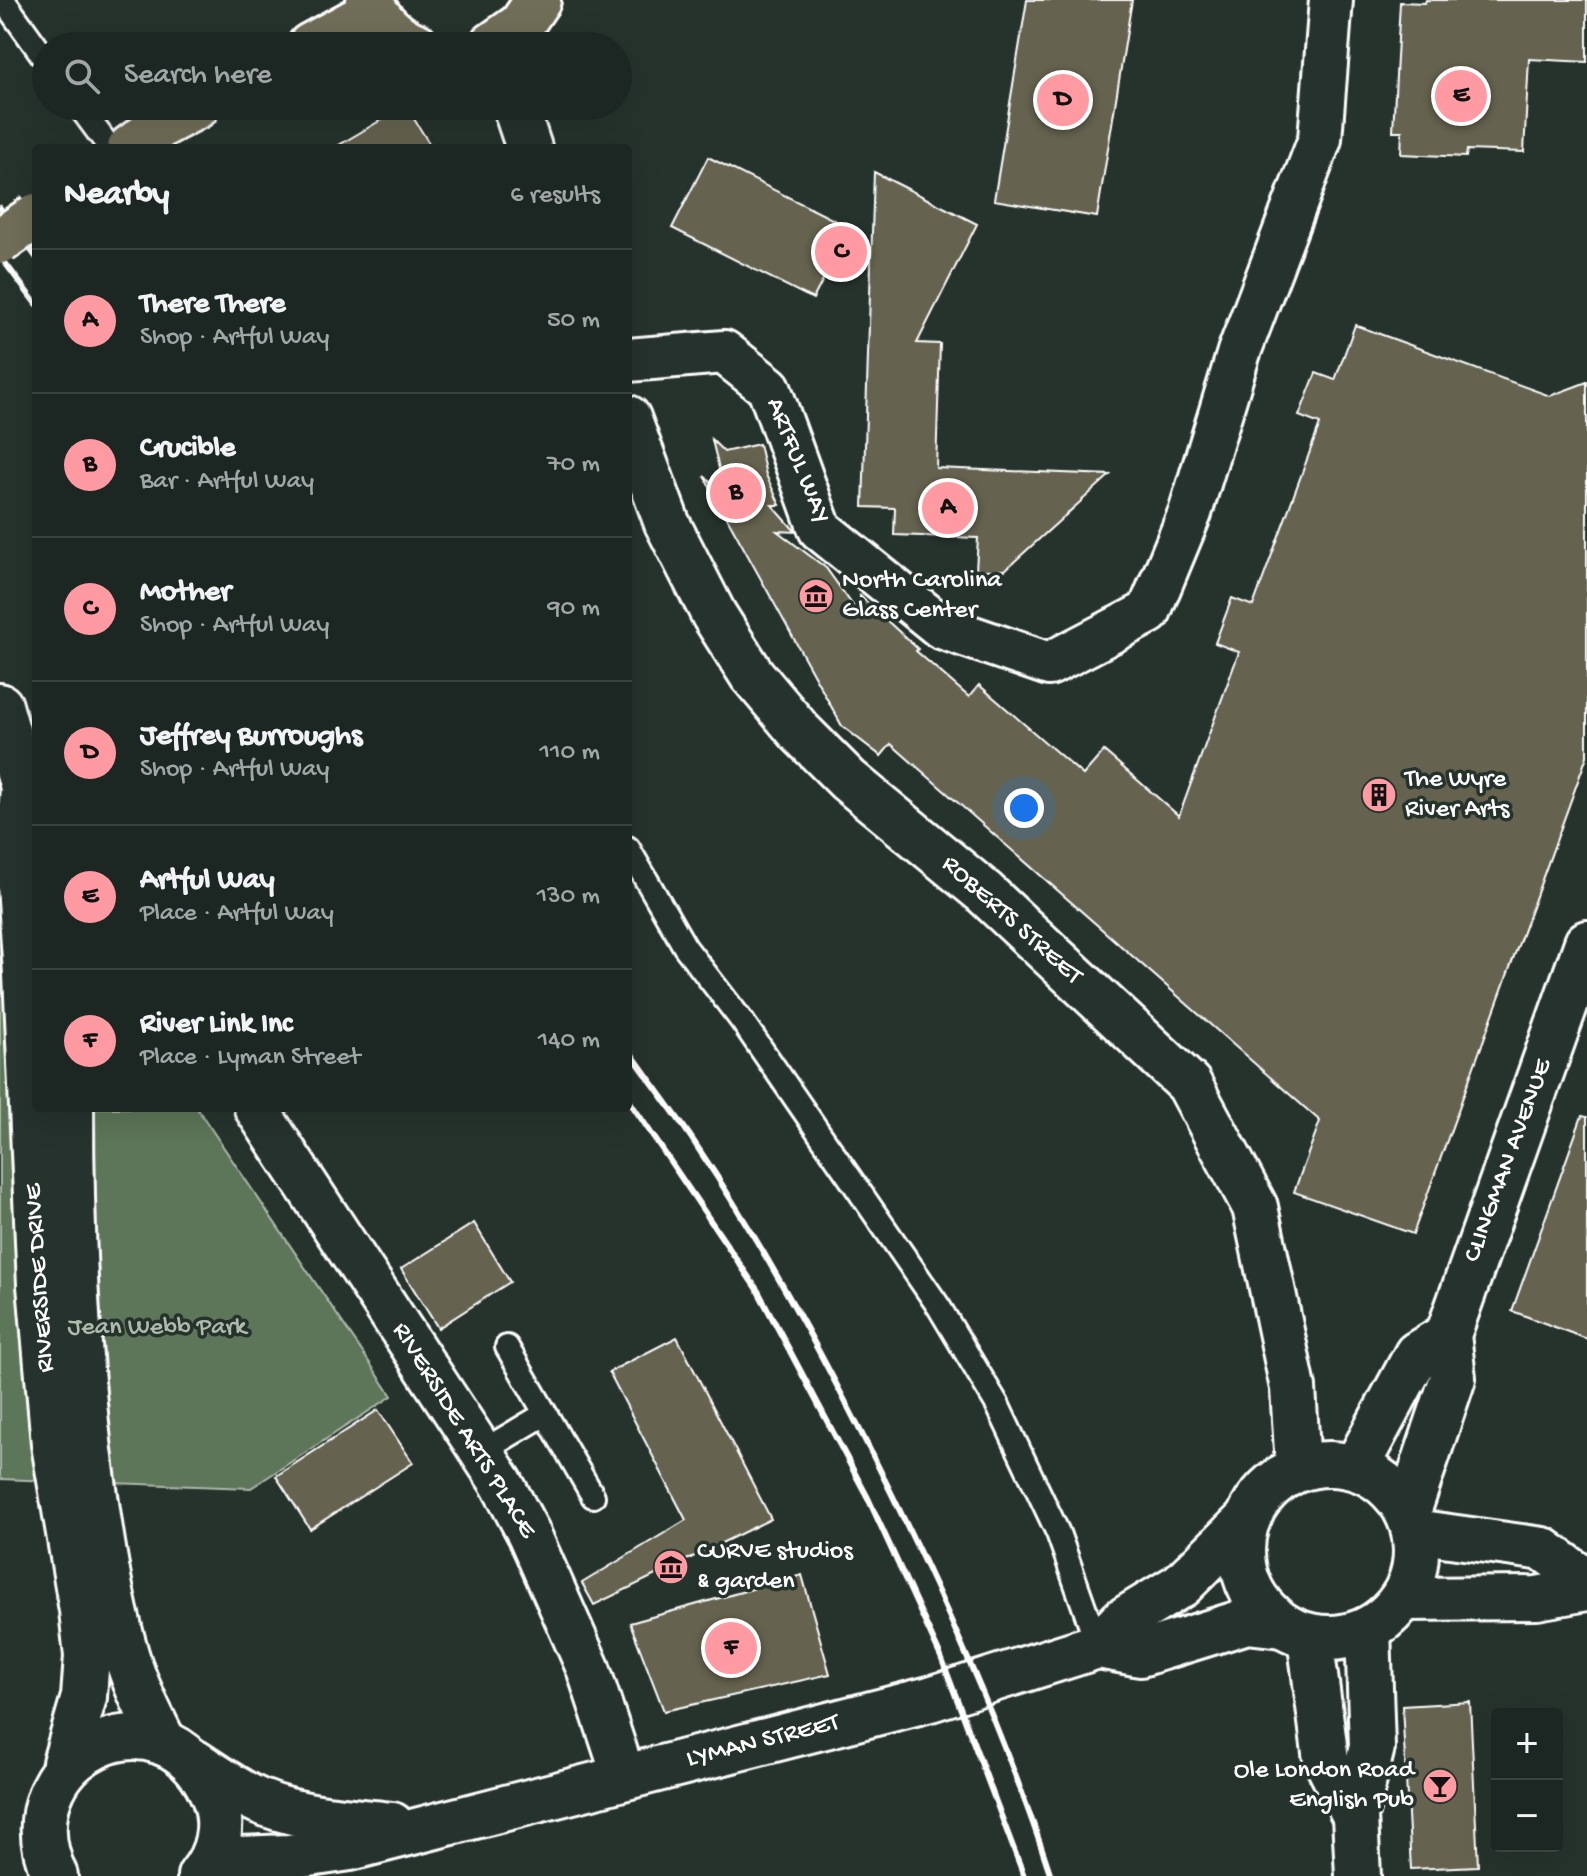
<!DOCTYPE html>
<meta charset="utf-8">
<style>
:root{--surface:#1c2622;--page:#29322f;--text:#f1f3f6;--muted:#a0a5a5;--line:#3a4340;--accent:#ff9aa2}
body{margin:0;font-family:"Gochi Hand",sans-serif;background:var(--page);color:var(--text)}
.controls{position:absolute;right:24px;bottom:24px;display:grid;overflow:hidden;border-radius:8px;box-shadow:0 8px 32px #0002}
.controls button{width:72px;height:72px;display:grid;place-items:center;padding:0;border:0;border-bottom:2px solid var(--line);background:var(--surface);color:var(--text);font:40px sans-serif}
.you{position:absolute;left:1024px;top:808px;width:28px;height:28px;margin:-20px;border:6px solid #fff;border-radius:50%;background:#1a73e8;box-shadow:0 0 0 12px #1a73e833}
.badge{display:grid;place-items:center;width:52px;height:52px;border-radius:50%;background:var(--accent);color:#111;font-size:26px;font-weight:700}
.pin{position:absolute;translate:-50% -50%;border:4px solid #fff;box-shadow:0 2px 8px #0006}
.list{margin:0;padding:0;list-style:none}
h2{display:flex;justify-content:space-between;align-items:center;height:104px;margin:0;padding:0 32px;font-size:34px}
h2 small{font-size:26px;font-weight:400;color:var(--muted)}
.list li{display:grid;grid-template-columns:52px 1fr auto;gap:24px;align-items:center;box-sizing:border-box;height:144px;padding:0 32px;border-top:2px solid var(--line)}
.list b{display:block;font-size:30px;white-space:nowrap}
.list p{margin:0;font-size:26px;white-space:nowrap;color:var(--muted)}
.list em{font-size:26px;font-style:normal;color:var(--muted)}
.icon{flex:none;width:44px;height:44px;fill:none;stroke:currentColor;stroke-width:2;stroke-linecap:round;stroke-linejoin:round}
.map{position:relative;flex:none;width:1587px;height:1876px;overflow:hidden}
.search{position:absolute;background:var(--surface);box-shadow:0 8px 32px #0002;left:32px;top:32px;width:600px;height:88px;display:flex;align-items:center;gap:20px;box-sizing:border-box;padding:0 28px;border-radius:44px;color:var(--muted);font-size:30px}
.panel{position:absolute;background:var(--surface);box-shadow:0 8px 32px #0002;left:32px;top:144px;width:600px;height:968px;border-radius:8px}
.map>svg:first-child{display:block}
</style>
<div class="map">
<svg width="1587" height="1876" viewBox="0 0 1587 1876">
<rect width="100%" height="100%" fill="#26332d"/>
<filter id="ink" filterUnits="userSpaceOnUse"><feTurbulence type="fractalNoise" baseFrequency=".0125" numOctaves="2"/><feDisplacementMap in="SourceGraphic" scale="16" xChannelSelector="R" yChannelSelector="G"/><feConvolveMatrix kernelMatrix="1 2 1 2 8 2 1 2 1" color-interpolation-filters="sRGB"/></filter>
<g filter="url(#ink)">
<path fill="#5d7458" stroke="#aebaac" stroke-width="2" d="M0,815l36,293h161l195,288 -141,92 -251,-9z"/>
<g fill="#656450" stroke="#fff" stroke-width="2">
<path d="M1027,0h105l-35,217 -103,-17z"/>
<path d="M1426,0h161v62l-58,-3 -5,93 -57,-2 -1,7 -65,-3 1,-23h-9l7,-129 25,1z"/>
<path d="M406,106l26,42h-98l71,-42z"/>
<path d="M708,157l142,71 -37,71 -141,-71z"/>
<path d="M874,172l103,52 -60,119 23,1 -4,124 174,7 -105,95h-29l2,-32 -84,-3 1,-27 -32,-1z"/>
<path d="M1355,325l195,71 37,-14v374l-174,478 -119,-42 26,-71 -429,-377 -10,12 -39,-30 -138,-250 21,17 -13,-53 12,12 35,-8 7,31 14,30h-8l24,27 -19,-1 49,37 33,46 1,-18 58,53 -2,2 53,46 10,-12 104,90 21,-24 75,65 60,-164 -24,-9 17,-45 21,8 67,-182 -21,-8 17,-43 19,7z"/>
<path d="M1582,1116l5,1v222l-75,-28z"/>
<path d="M474,1223l36,59 -72,46 -37,-59z"/>
<path d="M677,1337l94,182 -177,86 -12,-22 104,-63 -77,-148z"/>
<path d="M378,1410l35,53 -103,66 -34,-53z"/>
<path d="M802,1575l28,99 -166,37 -34,-88z"/>
<path d="M1470,1702l8,164 -67,3 -9,-163z"/>
</g>
<g fill="none" stroke-linecap="round" stroke-linejoin="round">
<defs>
<g id="service">
<path d="M3,0l43,60"/>
<path d="M79,106l31,42"/>
<path d="M628,848l57,99 57,74 197,286 58,97 61,129 40,113"/>
<path d="M507,1347l86,149"/>
<path d="M481,1452l64,-38"/>
</g>
<g id="minor">
<path d="M628,360l96,-8 45,36 51,141 121,98 108,37 100,-52 41,-99 49,-161 81,-213 11,-139"/>
<path d="M256,1108l245,374 28,52 59,134 36,109"/>
<path d="M1414,1531l129,18 44,32"/>
<path d="M1402,1599l135,-1 50,-9"/>
</g>
<g id="tertiary">
<path d="M1310,1637l16,123 29,56"/>
<path d="M1358,1876l-3,-60 17,-69 -4,-118"/>
</g>
<g id="secondary">
<path d="M515,106l14,42"/>
<path d="M628,418l39,105 47,92 38,60 48,57 48,48 136,112 205,192 66,123 38,181 5,79"/>
<path d="M0,706l23,81 13,27"/>
<path d="M23,787l-5,69 8,118 14,311 14,159 28,166 5,46 -3,41 -19,66"/>
<path d="M71,1108c0,122 5,244 21,366 8,59 17,122 34,180 9,31 24,61 38,89"/>
<circle cx="1329" cy="1551" r="87"/>
<path d="M1356,1467l61,-113 31,-19"/>
<path d="M1408,1512l45,-134 -5,-43 139,-392"/>
<path d="M1098,1646l24,-25 59,-36 65,-64"/>
<path d="M194,1762c17,11 34,23 52,33 43,23 98,25 146,30"/>
<path d="M213,1860l76,-3 61,-9 580,-149 168,-53 42,8 107,-33 35,4"/>
<path d="M55,1876c-55,-119 109,-200 159,-79 11,28 4,57 -14,79"/>
</g>
<g id="primary">
<path d="M369,0c10,20 26,38 48,46"/>
<path d="M310,46l64,-35"/>
<path d="M491,46l30,-21 17,-25"/>
<path d="M130,148l33,-24 34,-18"/>
</g>
</defs>
<use href="#service" stroke="#fff" stroke-width="28"/>
<use href="#minor" stroke="#fff" stroke-width="48"/>
<use href="#tertiary" stroke="#fff" stroke-width="50"/>
<use href="#secondary" stroke="#fff" stroke-width="50"/>
<use href="#primary" stroke="#fff" stroke-width="50"/>
<use href="#service" stroke="#26332d" stroke-width="22"/>
<use href="#minor" stroke="#26332d" stroke-width="42"/>
<use href="#tertiary" stroke="#26332d" stroke-width="44"/>
<use href="#secondary" stroke="#26332d" stroke-width="44"/>
<use href="#primary" stroke="#706e59" stroke-width="44"/>
<g stroke="#fff" stroke-width="6">
<path d="M0,208l36,49"/>
<path d="M0,256l36,48"/>
<path d="M628,1049c23,33 48,65 70,99 66,98 123,204 176,310 68,136 130,274 177,418"/>
<path d="M628,1099l130,192 110,207 73,159 83,219"/>
</g>
<defs>
<path id="primary-bridge" d="M0,241l36,-25"/>
</defs>
<use href="#primary-bridge" stroke="#fff" stroke-width="50" stroke-linecap="butt"/>
<use href="#primary-bridge" stroke="#706e59" stroke-width="44"/>
</g>
</g>
<defs>
<symbol id="museum-disc" viewBox="-11 -11 22 22"><circle r="9.5" fill="#ff9aa2" stroke="#26332d"/><path d="M0-6L6-3V-2H-6V-3ZM-5-1h2V3h-2ZM-1-1h2V3h-2ZM3-1h2V3H3ZM-6 4H6V6H-6Z" fill="#111"/></symbol>
<symbol id="building-disc" viewBox="-11 -11 22 22"><circle r="9.5" fill="#ff9aa2" stroke="#26332d"/><path d="M-4-6H4V6H1V3H-1V6H-4ZM-2.5-4.3h1.7v1.8h-1.7ZM.8-4.3h1.7v1.8H.8ZM-2.5-1h1.7V.8h-1.7ZM.8-1h1.7V.8H.8Z" fill="#111"/></symbol>
<symbol id="bar-disc" viewBox="-11 -11 22 22"><circle r="9.5" fill="#ff9aa2" stroke="#26332d"/><path d="M-6-5H6L.8 .8V4.5H3.5V6h-7V4.5H-.8V.8Z" fill="#111"/></symbol>
</defs>
<g fill-rule="evenodd">
<use href="#museum-disc" x="796" y="576" width="40" height="40"/>
<use href="#building-disc" x="1359" y="775" width="40" height="40"/>
<use href="#museum-disc" x="651" y="1547" width="40" height="40"/>
<use href="#bar-disc" x="1420" y="1766" width="40" height="40"/>
</g>
<g text-anchor="middle" dominant-baseline="central" stroke-width="7" stroke-linejoin="round" paint-order="stroke">
<g font-size="26" fill="#fff" stroke="#26332d">
<text transform="translate(797 461) rotate(68)">ARTFUL WAY</text>
<text transform="translate(1011 921) rotate(42)">ROBERTS STREET</text>
<text transform="translate(1509 1161) rotate(-70)">CLINGMAN AVENUE</text>
<text transform="translate(41 1278) rotate(-94)">RIVERSIDE DRIVE</text>
<text transform="translate(463 1431) rotate(58)">RIVERSIDE ARTS PLACE</text>
<text transform="translate(763 1742) rotate(-14)">LYMAN STREET</text>
</g>
<g font-size="26" fill="#fff" stroke="#26332d" text-anchor="start">
<text x="842" y="581">North Carolina<tspan x="842" dy="30">Glass Center</tspan></text>
<text x="1405" y="780">The Wyre<tspan x="1405" dy="30">River Arts</tspan></text>
<text x="697" y="1552">CURVE studios<tspan x="697" dy="30">&amp; garden</tspan></text>
<text x="1414" y="1771" text-anchor="end">Ole London Road<tspan x="1414" dy="30">English Pub</tspan></text>
</g>
<g font-size="26" fill="#aebaac" stroke="#26332d">
<text x="157" y="1328">Jean Webb Park</text>
</g>
</g>
</svg>
<div class="controls">
<button>+</button>
<button>−</button>
</div>
<div class="you"></div>
<div class="pin badge" style="left:948px;top:508px">A</div>
<div class="pin badge" style="left:736px;top:493px">B</div>
<div class="pin badge" style="left:841px;top:252px">C</div>
<div class="pin badge" style="left:1063px;top:100px">D</div>
<div class="pin badge" style="left:1461px;top:96px">E</div>
<div class="pin badge" style="left:731px;top:1648px">F</div>
<div class="search"><svg class="icon" aria-label="search" viewBox="0 0 24 24"><circle cx="10" cy="10" r="6"/><path d="M15 15l6 6"/></svg>Search here</div>
<section class="panel">
<h2>Nearby<small>6 results</small></h2>
<ul class="list">
<li><span class="badge">A</span><div><b>There There</b><p>Shop · Artful Way</p></div><em>50 m</em></li>
<li><span class="badge">B</span><div><b>Crucible</b><p>Bar · Artful Way</p></div><em>70 m</em></li>
<li><span class="badge">C</span><div><b>Mother</b><p>Shop · Artful Way</p></div><em>90 m</em></li>
<li><span class="badge">D</span><div><b>Jeffrey Burroughs</b><p>Shop · Artful Way</p></div><em>110 m</em></li>
<li><span class="badge">E</span><div><b>Artful Way</b><p>Place · Artful Way</p></div><em>130 m</em></li>
<li><span class="badge">F</span><div><b>River Link Inc</b><p>Place · Lyman Street</p></div><em>140 m</em></li>
</ul>
</section>
</div>
